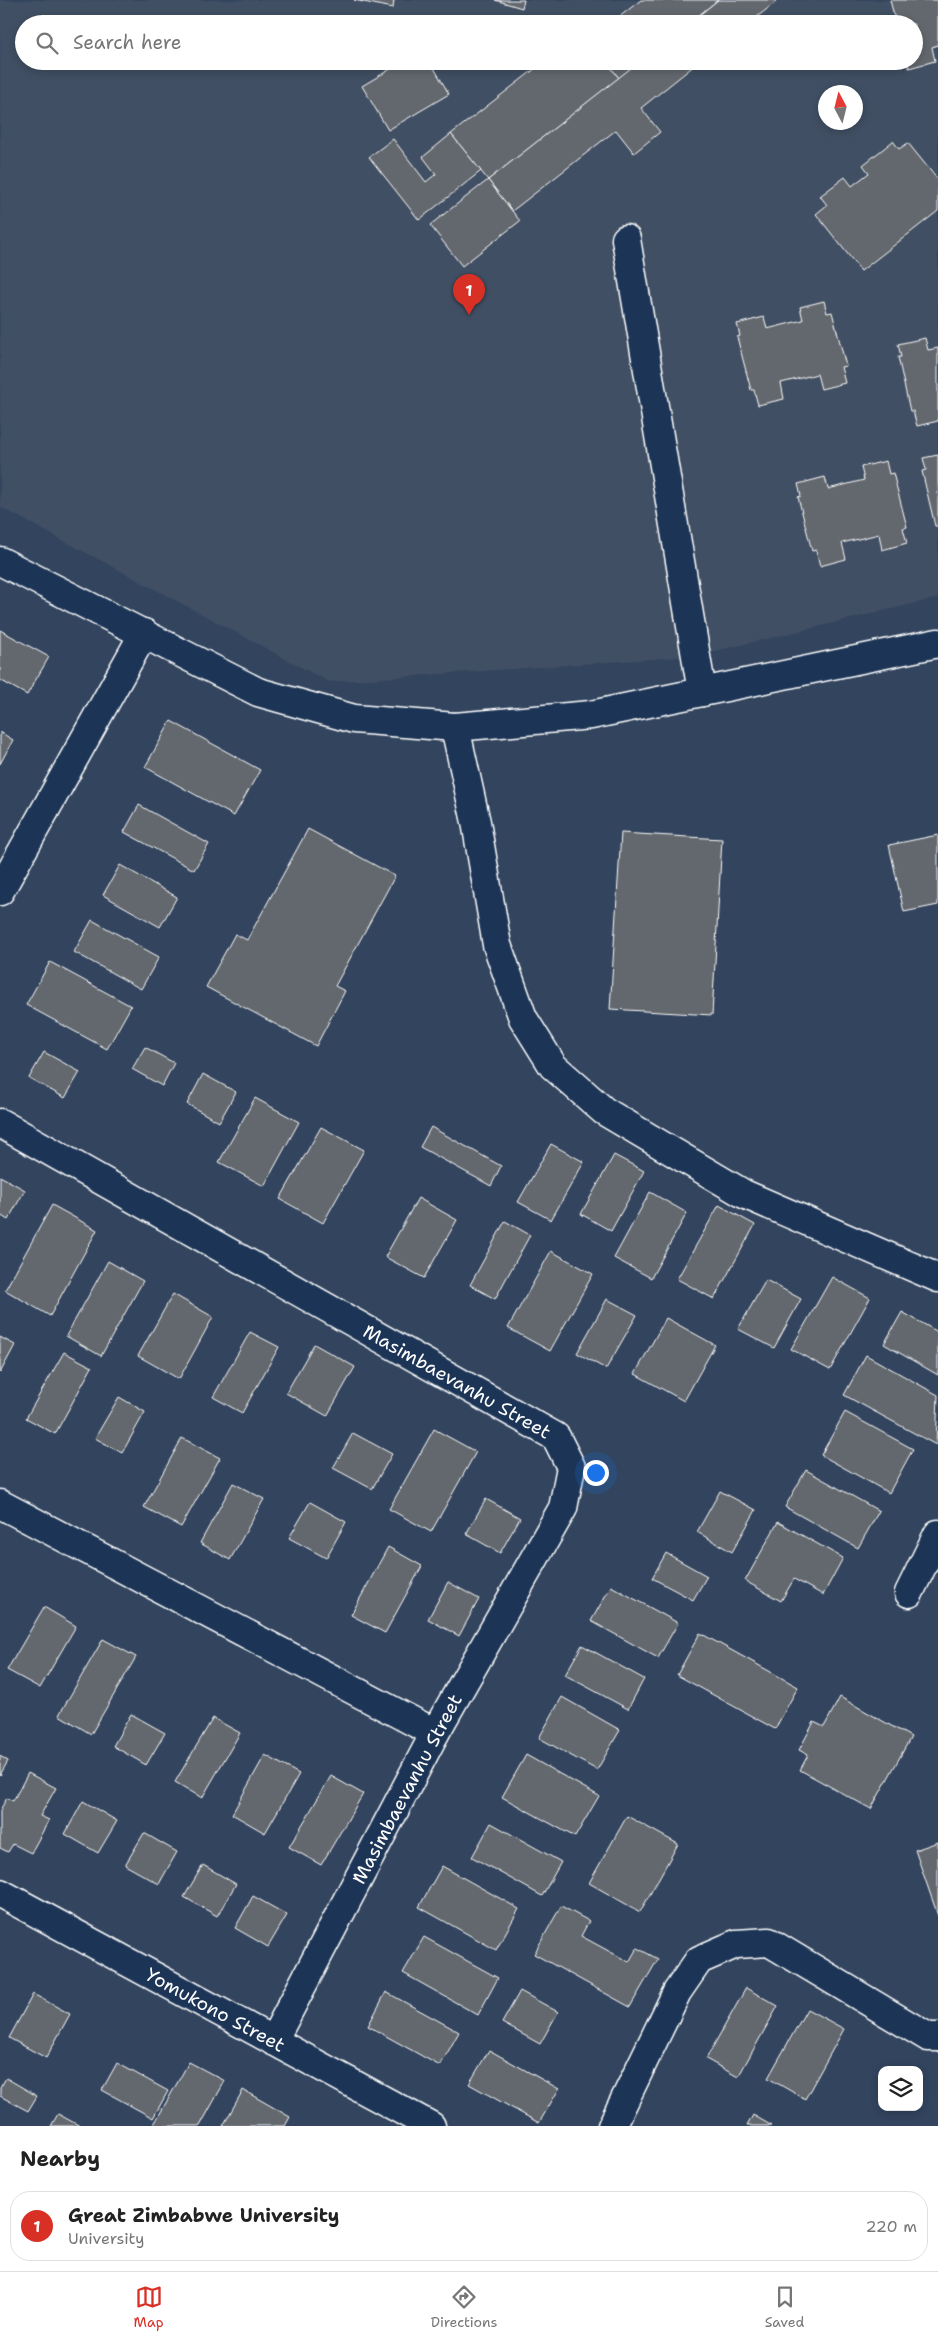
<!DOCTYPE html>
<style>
:root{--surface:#fff;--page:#f6f6f6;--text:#222;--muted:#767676;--line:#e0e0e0;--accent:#d93025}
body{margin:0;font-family:"Shantell Sans",sans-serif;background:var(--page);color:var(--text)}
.controls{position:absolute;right:15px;bottom:15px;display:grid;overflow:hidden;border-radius:10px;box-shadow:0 2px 8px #0003}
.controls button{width:45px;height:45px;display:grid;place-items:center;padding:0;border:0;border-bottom:1px solid var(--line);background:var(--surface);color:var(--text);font:25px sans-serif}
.compass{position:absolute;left:818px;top:85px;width:45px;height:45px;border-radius:50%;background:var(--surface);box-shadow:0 2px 8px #0003;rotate:353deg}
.you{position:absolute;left:595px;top:1472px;width:18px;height:18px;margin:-12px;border:4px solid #fff;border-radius:50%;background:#1a73e8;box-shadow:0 0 0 8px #1a73e833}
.badge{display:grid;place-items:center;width:32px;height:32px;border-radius:50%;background:var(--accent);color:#fff;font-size:16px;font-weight:700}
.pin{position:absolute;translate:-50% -41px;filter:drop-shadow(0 1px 2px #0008)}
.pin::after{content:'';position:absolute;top:26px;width:18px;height:15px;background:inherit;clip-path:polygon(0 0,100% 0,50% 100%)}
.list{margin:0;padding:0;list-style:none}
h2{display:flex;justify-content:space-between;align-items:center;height:65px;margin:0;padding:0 20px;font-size:21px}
h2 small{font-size:16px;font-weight:400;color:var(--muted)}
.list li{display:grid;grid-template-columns:32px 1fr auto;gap:15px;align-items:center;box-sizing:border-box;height:70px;margin:0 10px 10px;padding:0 10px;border:1px solid var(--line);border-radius:20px}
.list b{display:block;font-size:19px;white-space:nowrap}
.list p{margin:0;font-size:16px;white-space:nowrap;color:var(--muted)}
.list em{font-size:16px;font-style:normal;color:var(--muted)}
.icon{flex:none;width:28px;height:28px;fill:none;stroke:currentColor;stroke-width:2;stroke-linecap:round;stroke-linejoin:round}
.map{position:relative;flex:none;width:938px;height:2126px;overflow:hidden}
.search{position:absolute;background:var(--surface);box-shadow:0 2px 8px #0003;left:15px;right:15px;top:15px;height:55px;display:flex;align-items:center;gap:12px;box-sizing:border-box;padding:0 18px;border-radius:28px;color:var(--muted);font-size:19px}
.sheet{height:145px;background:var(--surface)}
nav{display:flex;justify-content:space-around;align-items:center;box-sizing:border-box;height:70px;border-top:1px solid var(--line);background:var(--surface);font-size:14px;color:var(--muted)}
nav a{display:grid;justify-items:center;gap:2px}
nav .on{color:var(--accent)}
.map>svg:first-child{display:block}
</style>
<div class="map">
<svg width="938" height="2126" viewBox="0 0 938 2126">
<rect width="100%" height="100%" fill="#32445e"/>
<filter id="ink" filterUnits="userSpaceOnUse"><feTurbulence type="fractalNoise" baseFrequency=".02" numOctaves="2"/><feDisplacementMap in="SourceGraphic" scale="10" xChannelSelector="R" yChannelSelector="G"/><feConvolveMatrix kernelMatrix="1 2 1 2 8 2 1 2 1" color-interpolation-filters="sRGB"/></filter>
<g filter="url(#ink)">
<path fill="#414f63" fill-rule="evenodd" d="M0,0h938v598l-243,58 -366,26 -329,-175zM24,24h890v37h-890zM826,92h30v30h-30z"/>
<g fill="#64686e" stroke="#fff">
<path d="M354,0h40l-1,8z"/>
<path d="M495,0h29l-2,8z"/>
<path d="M641,0h77l-30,24h-78z"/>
<path d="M718,0h56l2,2 -28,22h-60z"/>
<path d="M890,0h48v45l-6,2 3,14 -26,7 -2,-7h7v-37h-18z"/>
<path d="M404,61h26l19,33 -61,36 -26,-44z"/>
<path d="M545,61h61l13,17 -131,102 -37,-46z"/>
<path d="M606,61h34l-21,17z"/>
<path d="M640,61h60l-59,47 19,24 -26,21 -18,-23 -104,81 -24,-31z"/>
<path d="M451,134l30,37 -62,49 -50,-63 24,-18 33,43 10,-8 -13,-17z"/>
<path d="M893,141l6,8 9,-6 30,37v31l-77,60 -45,-57 11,-9 -7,-9 25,-19 7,9 17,-13 -6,-8z"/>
<path d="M488,180l32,41 -58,45 -32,-41z"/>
<path d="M824,301l3,12 5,-1 14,54 -5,1 4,16 -24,6 -4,-15 -36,9 3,16 -26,6 -4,-15h-3l-14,-53 3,-1 -3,-12 27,-7 3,12 36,-9 -3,-13z"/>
<path d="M925,338l3,12 10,-2v73l-21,5 -4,-15h-3l-12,-54h3l-3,-13z"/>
<path d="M938,455v71h-3l-13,-55 4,-1 -3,-12z"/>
<path d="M886,461l3,13 4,-1 14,54 -4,1 4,15 -25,7 -3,-16 -37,9 4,16 -26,7 -4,-16 -4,1 -14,-54 3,-1 -3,-12 27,-7 3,12 36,-9 -3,-13z"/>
<path d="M0,630l49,27 -22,38 -27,-15z"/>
<path d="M171,721l89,49 -26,46 -89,-49z"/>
<path d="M0,732l13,8 -13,24z"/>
<path d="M139,805l70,39 -15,26 -70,-38z"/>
<path d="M308,829l87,47 -60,110 10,5 -29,55 -110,-59 29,-53 12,6z"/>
<path d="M621,833l101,6 -10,176 -102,-6z"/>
<path d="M938,835v70l-34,7 -15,-67z"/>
<path d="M120,865l57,32 -17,30 -57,-32z"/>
<path d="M92,920l67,37 -18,32 -67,-37z"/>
<path d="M50,962l81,44 -24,43 -81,-44z"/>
<path d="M145,1047l29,16 -12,23 -30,-17z"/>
<path d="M44,1052l36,20 -15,26 -36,-20z"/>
<path d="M203,1074l33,18 -17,30 -32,-18z"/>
<path d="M255,1098l44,24 -35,64 -45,-24z"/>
<path d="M321,1127l43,23 -41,73 -43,-24z"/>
<path d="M431,1127l70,39 -10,20 -71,-39z"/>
<path d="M551,1144l33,18 -33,58 -33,-18z"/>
<path d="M614,1155l30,16 -33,60 -30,-17z"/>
<path d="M0,1176l25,14 -17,30 -8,-5z"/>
<path d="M650,1192l37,21 -36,65 -37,-20z"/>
<path d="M418,1198l39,22 -33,58 -39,-21z"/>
<path d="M52,1205l45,25 -47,86 -45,-26z"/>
<path d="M719,1205l36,20 -41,74 -37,-20z"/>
<path d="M505,1221l25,14 -35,64 -25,-14z"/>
<path d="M551,1251l42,23 -43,77 -42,-23z"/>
<path d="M108,1261l35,20 -42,75 -35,-20z"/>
<path d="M832,1277l38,21 -40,72 -39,-21z"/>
<path d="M766,1280l35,19 -27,49 -36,-19z"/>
<path d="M173,1294l40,23 -34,62 -41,-23z"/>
<path d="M607,1299l30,16 -31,54 -29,-16z"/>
<path d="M902,1312l36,20v43l-54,-31z"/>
<path d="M666,1318l49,27 -31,56 -49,-27z"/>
<path d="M250,1332l29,15 -37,66 -29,-16z"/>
<path d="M0,1337l15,8 -15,28z"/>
<path d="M314,1344l41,23 -28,49 -41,-23z"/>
<path d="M64,1352l28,15 -37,67 -29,-16z"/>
<path d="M866,1355l72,40 -2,50 -92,-50z"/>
<path d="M119,1397l26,15 -23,41 -27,-15z"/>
<path d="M845,1412l68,37 -24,44 -68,-38z"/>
<path d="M434,1429l42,23 -45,80 -42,-23z"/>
<path d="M353,1433l39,21 -20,35 -39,-21z"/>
<path d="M182,1438l38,20 -39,69 -37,-20z"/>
<path d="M806,1470l73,41 -21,37 -73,-41z"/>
<path d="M233,1483l31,16 -34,61 -30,-17z"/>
<path d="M720,1491l36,19 -24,42 -35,-20z"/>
<path d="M486,1499l34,19 -20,35 -34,-19z"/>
<path d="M310,1502l36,20 -20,36 -37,-20z"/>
<path d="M778,1522l65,36 -20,37 -29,-16 -13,22 -36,-20z"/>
<path d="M388,1547l34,19 -37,67 -34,-18z"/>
<path d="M666,1553l41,23 -14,24 -41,-22z"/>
<path d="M448,1582l31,17 -20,37 -31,-17z"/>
<path d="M611,1586l67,37 -20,35 -67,-37z"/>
<path d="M44,1607l32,19 -36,62 -33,-18z"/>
<path d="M700,1633l98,54 -23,42 -98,-54z"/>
<path d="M103,1639l33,18 -45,77 -32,-19z"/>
<path d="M582,1645l62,34 -16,30 -63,-34z"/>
<path d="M562,1697l58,33 -23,40 -58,-32z"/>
<path d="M840,1697l71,40 -40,72 -71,-39 8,-15 -9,-5 15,-28 10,5z"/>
<path d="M131,1714l34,19 -19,32 -33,-19z"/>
<path d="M213,1718l27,15 -38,65 -27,-16z"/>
<path d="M265,1755l34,19 -34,59 -33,-19z"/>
<path d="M526,1755l73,41 -24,41 -73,-40z"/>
<path d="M0,1756l8,5 -8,14z"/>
<path d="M28,1773l28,15 -16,28 9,4 -18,33 -18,-9 -5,8 -8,-4v-38l7,-12 6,3z"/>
<path d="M331,1776l32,18 -42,71 -32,-18z"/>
<path d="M83,1801l34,20 -19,32 -33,-19z"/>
<path d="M627,1816l51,28 -38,68 -51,-29z"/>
<path d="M491,1823l70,39 -19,34 -70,-39z"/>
<path d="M144,1833l33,19 -18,32 -34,-19z"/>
<path d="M938,1842v74l-23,-66z"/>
<path d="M203,1865l33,19 -19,32 -33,-19z"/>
<path d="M442,1866l77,43 -23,41 -77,-43z"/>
<path d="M253,1896l34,19 -19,32 -33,-19z"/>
<path d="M561,1906l28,15 -8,15 48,26 8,-14 21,11 -28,48 -96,-53z"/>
<path d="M424,1937l74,41 -20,37 -75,-42z"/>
<path d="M746,1988l32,18 -40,71 -32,-18z"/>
<path d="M520,1991l38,21 -18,32 -38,-21z"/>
<path d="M386,1992l73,40 -19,34 -72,-40z"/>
<path d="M33,1994l37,20 -24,44 -37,-20z"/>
<path d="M807,2009l37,20 -39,70 -37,-21z"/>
<path d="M489,2050l70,39 -20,34 -70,-39z"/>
<path d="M189,2062l36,19 -25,45h-47z"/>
<path d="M117,2063l51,28 -15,27 -51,-28z"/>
<path d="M6,2078l31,18 -9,15 -28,-15v-8z"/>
<path d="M243,2090l47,27 -5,9h-62z"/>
<path d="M58,2114l22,12h-29z"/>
<path d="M753,2115l19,11h-25z"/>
</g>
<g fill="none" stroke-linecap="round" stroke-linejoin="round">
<defs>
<g id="minor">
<path d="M626,239l76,453"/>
<path d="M0,561l258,131 96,27 101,8 136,-12 347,-72"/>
<path d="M455,727l21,95 21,123 26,73 30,48 51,45 140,83 194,84"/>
<path d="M0,891l144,-258"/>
<path id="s1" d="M0,1123l556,314 15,30 -8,41 -128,225 -162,308"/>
<path d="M0,1504l435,229"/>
<path d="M909,1593l29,-59"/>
<path id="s2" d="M0,1893l431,233"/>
<path d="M612,2126l65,-134 22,-32 37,-16 33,-2 159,95h10"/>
</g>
</defs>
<use href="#minor" stroke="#fff" stroke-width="31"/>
<use href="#minor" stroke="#1d3557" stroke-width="28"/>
</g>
</g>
<g text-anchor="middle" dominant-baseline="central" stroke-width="4" stroke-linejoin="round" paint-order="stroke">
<g font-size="19" fill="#fff" stroke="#1d3557">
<text stroke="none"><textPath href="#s1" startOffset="525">Masimbaevanhu Street</textPath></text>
<text transform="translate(407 1789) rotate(-62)">Masimbaevanhu Street</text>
<text stroke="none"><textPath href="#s2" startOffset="245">Yomukono Street</textPath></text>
</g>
</g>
</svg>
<div class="controls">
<button><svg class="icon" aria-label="layers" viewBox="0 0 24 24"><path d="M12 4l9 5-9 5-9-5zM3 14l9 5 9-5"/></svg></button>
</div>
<svg class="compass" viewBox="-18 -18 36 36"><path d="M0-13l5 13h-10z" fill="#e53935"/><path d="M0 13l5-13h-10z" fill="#767676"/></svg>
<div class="you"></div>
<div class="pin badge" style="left:469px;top:315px">1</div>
<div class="search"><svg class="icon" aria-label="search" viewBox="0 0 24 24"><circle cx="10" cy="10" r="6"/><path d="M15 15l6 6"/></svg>Search here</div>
</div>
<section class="sheet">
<h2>Nearby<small></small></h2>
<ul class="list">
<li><span class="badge">1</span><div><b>Great Zimbabwe University</b><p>University</p></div><em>220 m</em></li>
</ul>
</section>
<nav>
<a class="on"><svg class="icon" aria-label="map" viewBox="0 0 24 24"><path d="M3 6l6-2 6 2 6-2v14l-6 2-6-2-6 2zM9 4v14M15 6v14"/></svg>Map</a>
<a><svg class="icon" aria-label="directions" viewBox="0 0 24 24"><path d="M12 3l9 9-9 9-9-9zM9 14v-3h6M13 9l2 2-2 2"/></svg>Directions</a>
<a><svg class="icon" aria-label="saved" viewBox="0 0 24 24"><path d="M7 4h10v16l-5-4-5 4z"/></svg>Saved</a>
</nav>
